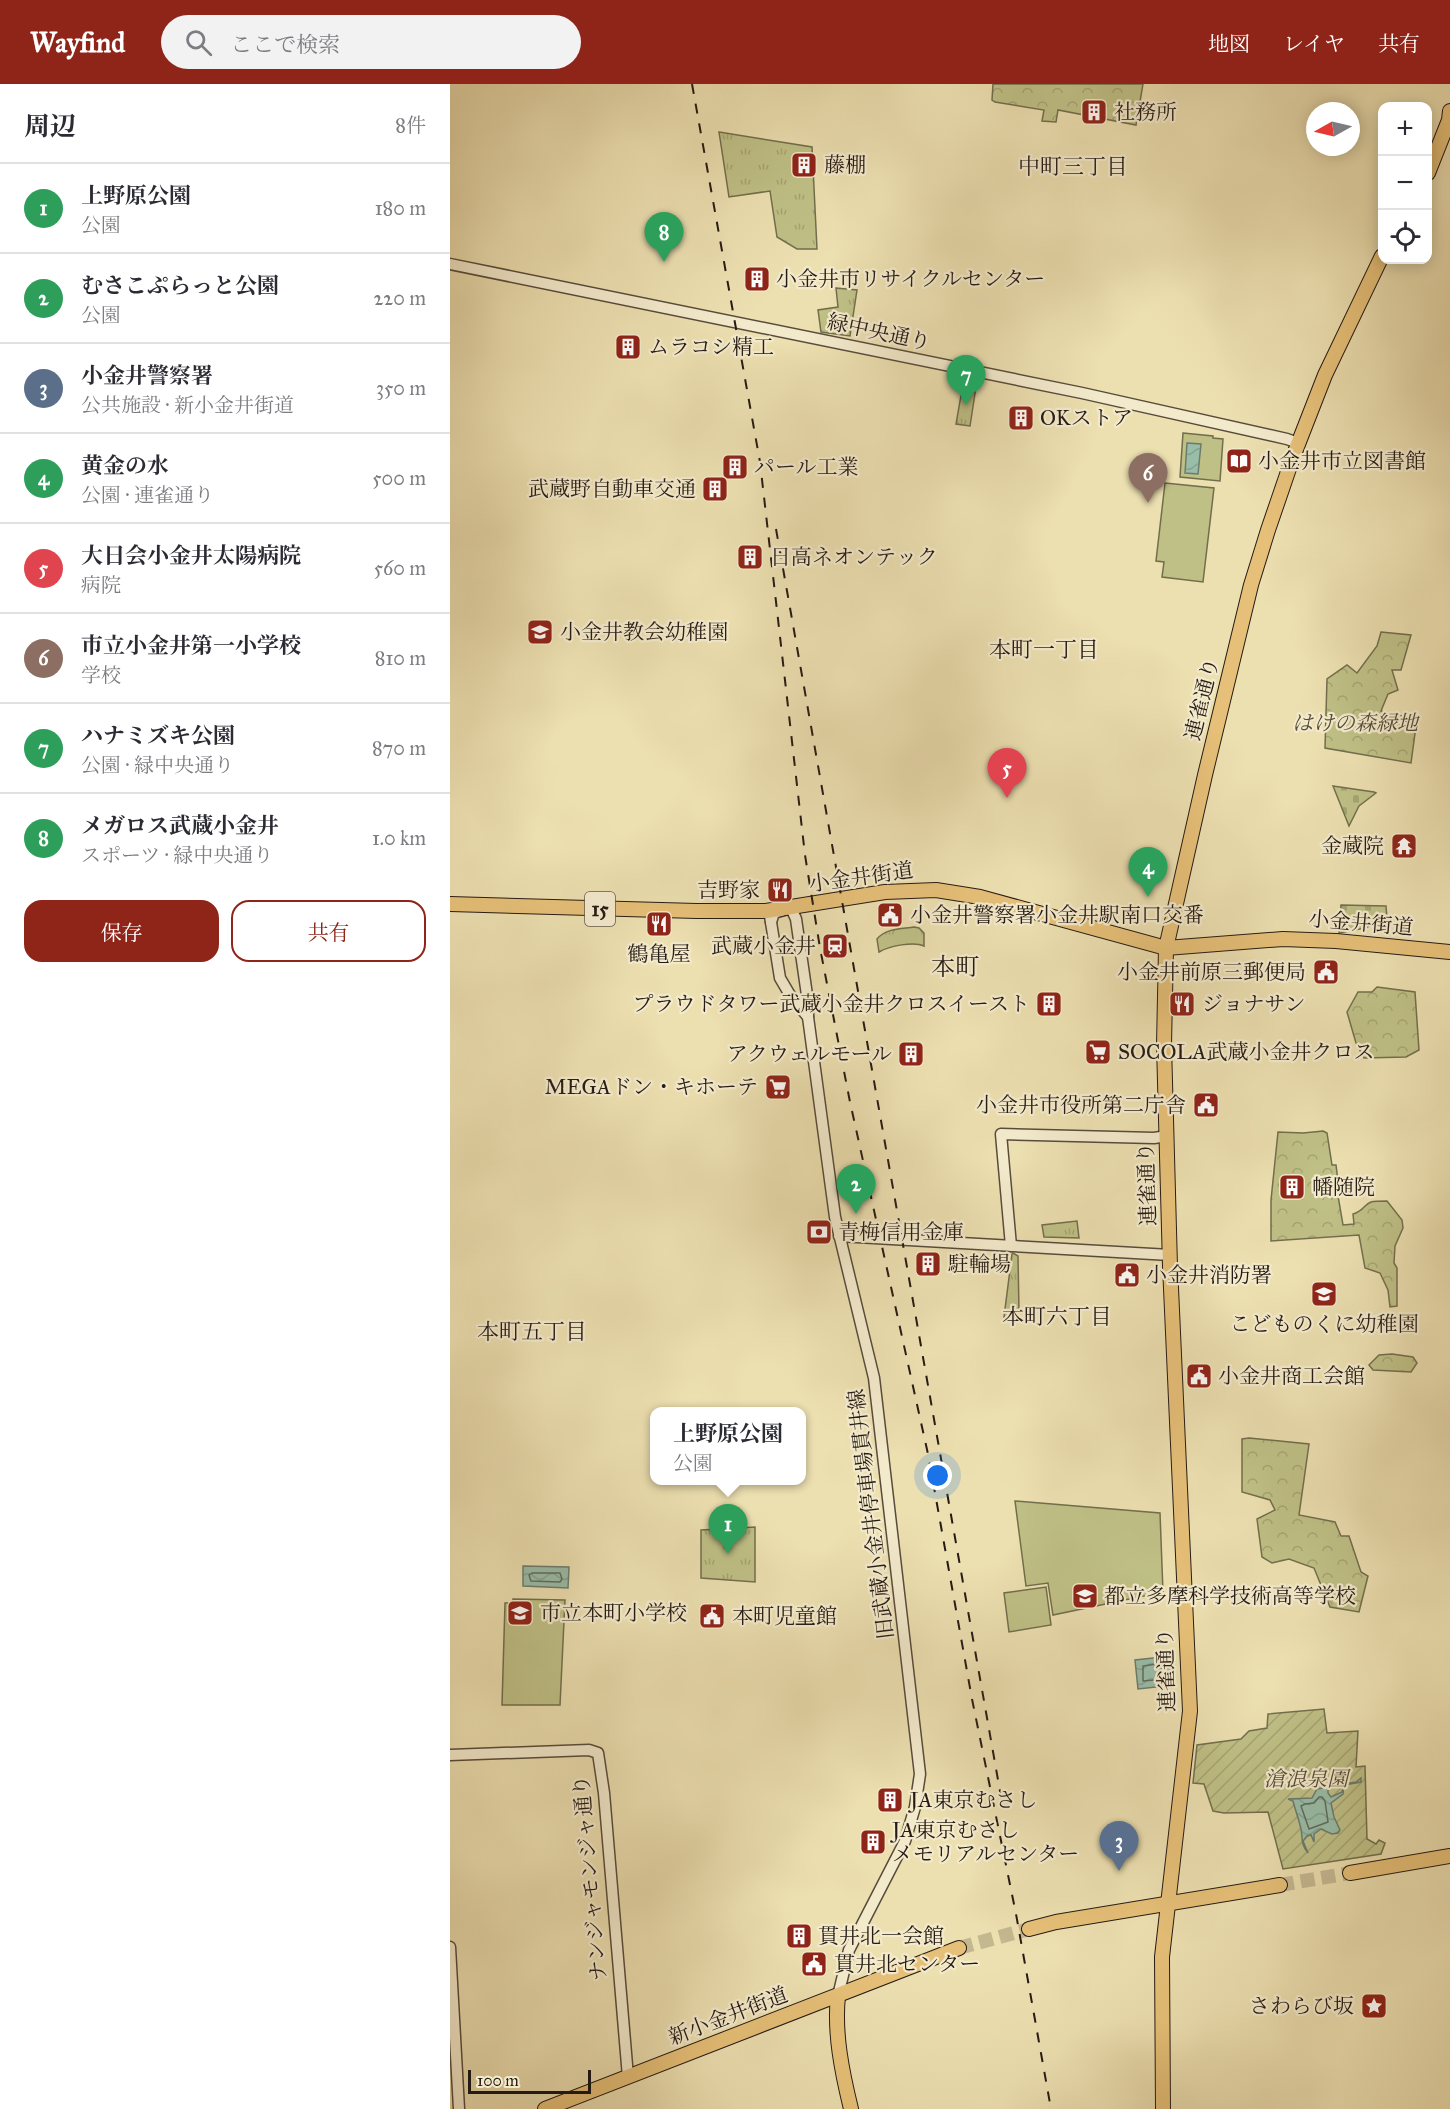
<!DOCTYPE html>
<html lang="ja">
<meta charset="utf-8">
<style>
:root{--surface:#fff;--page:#f2f2f3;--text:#2b2b33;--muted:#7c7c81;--line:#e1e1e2;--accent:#8f2418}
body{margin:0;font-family:"IM FELL Great Primer","Noto Serif JP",serif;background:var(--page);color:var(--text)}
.controls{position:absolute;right:18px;top:18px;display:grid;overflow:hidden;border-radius:12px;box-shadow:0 3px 15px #0003}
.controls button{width:54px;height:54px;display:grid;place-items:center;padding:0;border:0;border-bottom:2px solid var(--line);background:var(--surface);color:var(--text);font:30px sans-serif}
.compass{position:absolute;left:856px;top:18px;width:54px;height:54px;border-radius:50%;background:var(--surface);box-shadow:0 3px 15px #0003;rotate:262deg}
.scale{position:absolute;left:18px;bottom:15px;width:123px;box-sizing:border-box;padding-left:6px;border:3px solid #251b14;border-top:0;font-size:16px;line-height:21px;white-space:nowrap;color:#251b14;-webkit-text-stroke:4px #f3eacc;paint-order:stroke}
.you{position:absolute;left:488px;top:1392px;width:21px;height:21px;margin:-15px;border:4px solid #fff;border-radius:50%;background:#1a73e8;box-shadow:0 0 0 9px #1a73e833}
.badge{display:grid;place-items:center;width:39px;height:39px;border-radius:50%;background:var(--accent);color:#fff;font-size:20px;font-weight:700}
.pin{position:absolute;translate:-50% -50px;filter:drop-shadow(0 2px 3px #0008)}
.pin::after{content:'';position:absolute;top:32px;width:21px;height:18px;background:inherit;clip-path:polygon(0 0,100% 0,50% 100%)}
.popup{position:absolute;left:200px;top:1323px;width:156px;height:78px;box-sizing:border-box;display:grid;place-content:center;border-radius:12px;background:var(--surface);filter:drop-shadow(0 2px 4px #0005);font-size:20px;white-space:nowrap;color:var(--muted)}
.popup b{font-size:22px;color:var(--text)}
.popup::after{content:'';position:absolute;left:50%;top:100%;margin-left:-12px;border:12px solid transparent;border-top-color:var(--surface)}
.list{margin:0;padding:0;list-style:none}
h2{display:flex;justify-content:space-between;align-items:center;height:78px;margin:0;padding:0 24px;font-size:26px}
h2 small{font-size:20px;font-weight:400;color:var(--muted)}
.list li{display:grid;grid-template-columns:39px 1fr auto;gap:18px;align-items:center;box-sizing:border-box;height:90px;padding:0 24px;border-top:2px solid var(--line)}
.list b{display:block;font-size:22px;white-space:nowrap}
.list p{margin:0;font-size:20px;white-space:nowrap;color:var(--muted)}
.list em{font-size:20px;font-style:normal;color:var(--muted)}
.actions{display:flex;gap:12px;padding:18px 24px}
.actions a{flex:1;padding:14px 0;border:2px solid var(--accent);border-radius:18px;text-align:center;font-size:21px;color:var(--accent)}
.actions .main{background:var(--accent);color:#fff}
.icon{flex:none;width:33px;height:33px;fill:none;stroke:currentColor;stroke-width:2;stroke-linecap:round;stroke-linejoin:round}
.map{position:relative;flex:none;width:1000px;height:2025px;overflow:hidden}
header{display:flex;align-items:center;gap:36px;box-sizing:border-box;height:84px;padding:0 30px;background:var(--accent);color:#fff}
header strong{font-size:28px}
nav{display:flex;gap:33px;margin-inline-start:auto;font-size:21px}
.search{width:420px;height:54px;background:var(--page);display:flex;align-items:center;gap:15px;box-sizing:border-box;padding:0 21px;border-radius:33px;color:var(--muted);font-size:22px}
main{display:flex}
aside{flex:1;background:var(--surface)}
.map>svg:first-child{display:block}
</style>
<header>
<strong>Wayfind</strong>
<div class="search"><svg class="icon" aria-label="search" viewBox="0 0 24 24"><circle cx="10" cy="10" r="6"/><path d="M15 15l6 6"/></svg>ここで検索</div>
<nav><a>地図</a><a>レイヤ</a><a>共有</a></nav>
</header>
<main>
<aside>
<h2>周辺<small>8件</small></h2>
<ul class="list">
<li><span class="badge" style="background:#2e9e5b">1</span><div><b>上野原公園</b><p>公園</p></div><em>180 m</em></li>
<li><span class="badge" style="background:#2e9e5b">2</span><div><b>むさこぷらっと公園</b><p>公園</p></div><em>220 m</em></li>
<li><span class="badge" style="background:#5c6f8a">3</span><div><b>小金井警察署</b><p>公共施設 · 新小金井街道</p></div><em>350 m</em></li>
<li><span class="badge" style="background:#2e9e5b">4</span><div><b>黄金の水</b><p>公園 · 連雀通り</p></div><em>500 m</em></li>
<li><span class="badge" style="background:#e0444e">5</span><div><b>大日会小金井太陽病院</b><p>病院</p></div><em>560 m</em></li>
<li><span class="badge" style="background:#8d6e63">6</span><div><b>市立小金井第一小学校</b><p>学校</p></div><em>810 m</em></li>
<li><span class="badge" style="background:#2e9e5b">7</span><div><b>ハナミズキ公園</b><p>公園 · 緑中央通り</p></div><em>870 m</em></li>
<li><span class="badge" style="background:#2e9e5b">8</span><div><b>メガロス武蔵小金井</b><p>スポーツ · 緑中央通り</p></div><em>1.0 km</em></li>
</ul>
<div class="actions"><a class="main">保存</a><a>共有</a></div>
</aside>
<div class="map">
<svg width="1000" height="2025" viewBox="0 0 1000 2025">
<defs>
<pattern id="grass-tufts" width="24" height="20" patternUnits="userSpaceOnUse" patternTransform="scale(1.5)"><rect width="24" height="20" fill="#bfc086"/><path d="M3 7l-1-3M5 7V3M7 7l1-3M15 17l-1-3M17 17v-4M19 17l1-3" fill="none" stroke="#a4a473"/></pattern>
<pattern id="forest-crowns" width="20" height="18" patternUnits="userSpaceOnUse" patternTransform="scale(1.5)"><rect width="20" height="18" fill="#bfc086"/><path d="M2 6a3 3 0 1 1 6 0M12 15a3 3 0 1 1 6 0" fill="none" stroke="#a4a473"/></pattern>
<pattern id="cemetery-stones" width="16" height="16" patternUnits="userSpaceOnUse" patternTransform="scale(1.5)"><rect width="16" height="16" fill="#bfc086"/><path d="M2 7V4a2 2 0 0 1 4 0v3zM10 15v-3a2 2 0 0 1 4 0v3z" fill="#a4a473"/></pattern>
<pattern id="garden-furrows" width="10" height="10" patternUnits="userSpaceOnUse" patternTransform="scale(1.5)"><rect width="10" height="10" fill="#bfc086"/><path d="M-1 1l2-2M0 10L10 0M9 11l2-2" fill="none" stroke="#a4a473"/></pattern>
<pattern id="water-waves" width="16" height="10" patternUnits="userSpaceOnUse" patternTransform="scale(1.5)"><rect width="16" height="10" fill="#99bda8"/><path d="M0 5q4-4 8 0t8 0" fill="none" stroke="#84a290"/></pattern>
</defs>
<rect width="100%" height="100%" fill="#ecdfb0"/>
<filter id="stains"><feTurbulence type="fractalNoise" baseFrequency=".00333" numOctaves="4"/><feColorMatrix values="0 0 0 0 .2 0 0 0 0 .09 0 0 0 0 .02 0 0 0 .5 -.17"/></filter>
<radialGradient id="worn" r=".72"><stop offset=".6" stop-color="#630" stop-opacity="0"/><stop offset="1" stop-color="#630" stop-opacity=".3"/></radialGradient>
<g fill="url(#grass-tufts)" stroke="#726e4d" stroke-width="1.5">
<path d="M269,48l93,15 5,102h-20l-20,-12 -7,-46 -41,6z"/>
<path d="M386,204l21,2 -7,46 -29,-4 -3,-22 20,-3z"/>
<path d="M513,300l13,3 -6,39 -14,-2z"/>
<path d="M464,843l5,1 5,5v13c-10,-5 -35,0 -45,6l-2,-13c9,-11 24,-10 37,-12z"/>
<path d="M627,1137l2,17 -35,-1 -2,-12z"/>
<path d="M563,1169l5,3 1,56 -3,6 -12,-1 8,-63z"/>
<path d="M305,1443v55l-54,-4v-48z"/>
</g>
<g fill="url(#forest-crowns)" stroke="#726e4d" stroke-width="1.5">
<path d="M543,0h150l-7,41 -78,-15 -2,12 -14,-1 2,-11 -49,-8 -3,-2z"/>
<path d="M931,548l30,3 -10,35h-9l6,20 -10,4 -7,17 30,7 5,8 -5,37 -86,-15 2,-69 20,-14 10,8 20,-27z"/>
<path d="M927,903l38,5 4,58 -13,7 -42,1 -8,-15 -9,-31 11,-20h14z"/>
<path d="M873,1047l4,2 5,32h4l3,24 -2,1 6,35 11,-1 -1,-10c11,-3 10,-9 18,-12 4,-1 11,-1 16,-1l15,19 1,8 -8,18 -1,17 3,5v38l-7,1 -2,-17 -8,-17 -15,-5 -6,-33 -88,6v-41l7,-68 25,1z"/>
<path d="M942,1270l21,3 4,6 -6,9 -38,-2 -4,-5 10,-10z"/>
<path d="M799,1354l60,6 -10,71 36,7 6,14h8l12,36 7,4 -9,36 -29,-5 -16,-39 -25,-9 -17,4 -10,-6 -5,-38 18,-9 -5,-10 -28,-8v-53z"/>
</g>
<g fill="url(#cemetery-stones)" stroke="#726e4d" stroke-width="1.5">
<path d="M883,702l41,6 2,1 -17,13 -10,20z"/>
<path d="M891,821l45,1 1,12 -22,10 -26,5z"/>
</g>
<path fill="url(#garden-furrows)" stroke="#726e4d" stroke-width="1.5" d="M874,1625l3,24 31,-2 -2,36 9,-1 2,73 9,5 3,-4 6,3 -4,11 -98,15 -15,-57 -44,1 -11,-2 -9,-27 -11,-1 4,-38 44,-6 8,-8 18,-3 1,-14z"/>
<g fill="#bfc086" stroke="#726e4d" stroke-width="1.5">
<path d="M733,349l30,3v2l10,1 -3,42 -40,-4z"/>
<path d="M715,399l49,5 -11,94 -41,-5 2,-15 -8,-1z"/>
<path d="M565,1417l145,12 3,79 -110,23 -5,-32 -22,3z"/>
<path d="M596,1503l5,38 -42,7 -5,-39z"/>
<path d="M63,1515l52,1 -5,105h-58l3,-102h8z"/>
</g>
<g fill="url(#water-waves)" stroke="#6b7c6d" stroke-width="1.5">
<path d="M737,359l14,1 -3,30 -13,-1z"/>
<path d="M73,1482l46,1 -1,21 -45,-2z"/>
<path d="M721,1572l3,29 -36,4 -3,-29z"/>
<path d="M911,1694v4l-17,3 -1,9 -12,9 3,14 6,13 -2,3 -6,1 -11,-5 -7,5v8l-3,-7 -4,1 -4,5 5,12c-9,-11 -4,-15 -8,-28 -2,-8 -5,-16 -7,-24l-5,-2 24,-1 5,-9 18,-3 -7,3v4l3,4 11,-5 2,-8 12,-2z"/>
</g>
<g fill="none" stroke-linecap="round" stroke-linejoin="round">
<g stroke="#5f6c5e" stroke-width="1.5">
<path d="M82,1489h28l2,6 -2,3 -29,-1 -2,-6z"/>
<path d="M714,1579l2,3v13l-23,2v-15z"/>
<path d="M869,1713h3l3,4 3,21 -19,7 -8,-23 4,-2 9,-1z"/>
</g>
<g stroke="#c4b891" stroke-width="14" stroke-dasharray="14 7" stroke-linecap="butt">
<path d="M830,1801l70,-12"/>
<path d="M509,1864l70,-19"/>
</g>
<defs>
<g id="minor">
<path d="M0,180l632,129 205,46 11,4"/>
<path d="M320,832l10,62 10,17 18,22"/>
<path d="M321,838l3,-9 17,-5 5,11 12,83v15l27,200 39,161 46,396 -5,33 -10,34 -56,109 -11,46"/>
<path d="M389,1152l331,19"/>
<path d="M561,1162l-10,-112 153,4 13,-2"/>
<path d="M0,1671l139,-5 9,3 6,40 24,284"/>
<path d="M0,1863l9,162"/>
</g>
<g id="major">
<path d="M978,89l21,-53 1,-9"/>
<path d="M0,820l247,7h69l119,-19 51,-2 44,7 186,51 117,-9 53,2 114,11"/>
<path d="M900,1789l100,-17"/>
<path d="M579,1845l27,-7 224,-37"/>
<path d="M388,1912c-4,37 4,76 13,113"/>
<path d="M95,2025l414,-161"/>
<path d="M713,2025l-1,-152 28,-246 -20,-445 -6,-221 2,-97 39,-173 46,-190 17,-55 25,-73 32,-82 57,-119"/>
</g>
</defs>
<use href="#minor" stroke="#574c3b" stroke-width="13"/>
<use href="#major" stroke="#251b14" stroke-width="16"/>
<use href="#minor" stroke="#f3eacc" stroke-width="10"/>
<use href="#major" stroke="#e6c078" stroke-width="14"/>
<g stroke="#251b14" stroke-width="2" stroke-dasharray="10 10" stroke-linecap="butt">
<path d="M242,0l68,378 45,393 15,93 30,154 78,352 44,245 44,215 35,195"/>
<path d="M326,445l227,1279"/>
</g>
</g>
<defs>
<symbol id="building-square" viewBox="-11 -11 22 22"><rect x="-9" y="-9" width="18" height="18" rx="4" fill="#8f2418" stroke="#f3eacc"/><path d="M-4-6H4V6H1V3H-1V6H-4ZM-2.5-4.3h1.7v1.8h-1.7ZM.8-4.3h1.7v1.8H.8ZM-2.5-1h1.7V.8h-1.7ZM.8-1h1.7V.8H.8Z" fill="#fff"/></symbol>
<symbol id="library-square" viewBox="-11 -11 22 22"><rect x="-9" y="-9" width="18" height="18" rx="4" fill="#8f2418" stroke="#f3eacc"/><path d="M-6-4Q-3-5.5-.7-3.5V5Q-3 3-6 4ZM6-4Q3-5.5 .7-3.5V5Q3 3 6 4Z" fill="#fff"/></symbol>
<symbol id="school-square" viewBox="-11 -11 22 22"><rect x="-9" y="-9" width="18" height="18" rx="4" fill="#8f2418" stroke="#f3eacc"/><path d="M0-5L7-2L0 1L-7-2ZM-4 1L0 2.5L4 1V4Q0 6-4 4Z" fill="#fff"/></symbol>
<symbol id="temple-square" viewBox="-11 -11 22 22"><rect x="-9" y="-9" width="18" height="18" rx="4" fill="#8f2418" stroke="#f3eacc"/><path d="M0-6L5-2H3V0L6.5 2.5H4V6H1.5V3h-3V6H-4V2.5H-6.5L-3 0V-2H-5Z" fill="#fff"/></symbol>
<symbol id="restaurant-square" viewBox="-11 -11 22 22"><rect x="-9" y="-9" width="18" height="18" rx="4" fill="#8f2418" stroke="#f3eacc"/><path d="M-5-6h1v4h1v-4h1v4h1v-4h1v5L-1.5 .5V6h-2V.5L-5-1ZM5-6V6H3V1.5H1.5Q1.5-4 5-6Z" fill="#fff"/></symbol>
<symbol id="civic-square" viewBox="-11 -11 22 22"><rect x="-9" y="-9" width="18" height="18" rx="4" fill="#8f2418" stroke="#f3eacc"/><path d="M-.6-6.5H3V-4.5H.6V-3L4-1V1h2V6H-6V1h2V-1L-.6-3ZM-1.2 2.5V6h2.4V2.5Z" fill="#fff"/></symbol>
<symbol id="station-square" viewBox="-11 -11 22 22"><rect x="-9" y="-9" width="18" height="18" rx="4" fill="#8f2418" stroke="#f3eacc"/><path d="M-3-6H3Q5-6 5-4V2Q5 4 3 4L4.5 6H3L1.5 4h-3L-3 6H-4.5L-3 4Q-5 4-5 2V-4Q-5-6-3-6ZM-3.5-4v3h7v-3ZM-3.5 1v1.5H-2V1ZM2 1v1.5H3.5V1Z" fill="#fff"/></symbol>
<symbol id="supermarket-square" viewBox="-11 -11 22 22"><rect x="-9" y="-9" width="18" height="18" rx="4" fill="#8f2418" stroke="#f3eacc"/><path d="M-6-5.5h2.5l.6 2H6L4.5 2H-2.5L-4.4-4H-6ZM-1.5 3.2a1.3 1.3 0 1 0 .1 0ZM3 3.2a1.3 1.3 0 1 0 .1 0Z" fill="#fff"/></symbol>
<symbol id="bank-square" viewBox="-11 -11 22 22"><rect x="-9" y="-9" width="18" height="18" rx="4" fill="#8f2418" stroke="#f3eacc"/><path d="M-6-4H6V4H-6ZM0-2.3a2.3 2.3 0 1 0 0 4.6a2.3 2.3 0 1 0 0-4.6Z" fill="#fff"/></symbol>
<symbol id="sight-square" viewBox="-11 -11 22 22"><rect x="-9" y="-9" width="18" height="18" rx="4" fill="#8f2418" stroke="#f3eacc"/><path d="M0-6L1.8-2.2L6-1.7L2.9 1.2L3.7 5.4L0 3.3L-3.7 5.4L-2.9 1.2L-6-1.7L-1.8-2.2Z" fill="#fff"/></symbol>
</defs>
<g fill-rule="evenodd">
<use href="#building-square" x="629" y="13" width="30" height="30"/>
<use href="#building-square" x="339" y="66" width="30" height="30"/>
<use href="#building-square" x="292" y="180" width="30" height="30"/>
<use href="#building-square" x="163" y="248" width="30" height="30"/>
<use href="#building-square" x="556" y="319" width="30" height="30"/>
<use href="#library-square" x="774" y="362" width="30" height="30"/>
<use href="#building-square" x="270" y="368" width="30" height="30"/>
<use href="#building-square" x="250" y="390" width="30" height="30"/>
<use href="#building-square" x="285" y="458" width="30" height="30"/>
<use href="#school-square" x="75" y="533" width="30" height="30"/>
<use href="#temple-square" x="939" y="747" width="30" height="30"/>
<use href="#restaurant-square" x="315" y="791" width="30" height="30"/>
<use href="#civic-square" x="425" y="816" width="30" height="30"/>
<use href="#restaurant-square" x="194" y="825" width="30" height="30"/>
<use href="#station-square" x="370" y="847" width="30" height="30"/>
<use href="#civic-square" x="861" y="873" width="30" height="30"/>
<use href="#building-square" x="584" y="905" width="30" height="30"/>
<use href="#restaurant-square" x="717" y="905" width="30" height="30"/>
<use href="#supermarket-square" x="633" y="953" width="30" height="30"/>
<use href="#building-square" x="446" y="955" width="30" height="30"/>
<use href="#supermarket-square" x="313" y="988" width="30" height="30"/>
<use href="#civic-square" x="741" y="1006" width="30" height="30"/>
<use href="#building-square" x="827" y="1088" width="30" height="30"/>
<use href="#bank-square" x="354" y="1133" width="30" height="30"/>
<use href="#building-square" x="463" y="1165" width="30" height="30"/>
<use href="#civic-square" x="662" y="1176" width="30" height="30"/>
<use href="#school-square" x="859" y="1195" width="30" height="30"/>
<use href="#civic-square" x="734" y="1277" width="30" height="30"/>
<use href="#school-square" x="620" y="1497" width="30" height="30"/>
<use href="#school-square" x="55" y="1514" width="30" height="30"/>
<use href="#civic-square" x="247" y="1517" width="30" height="30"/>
<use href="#building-square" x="425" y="1701" width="30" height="30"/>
<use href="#building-square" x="408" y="1743" width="30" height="30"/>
<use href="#building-square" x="334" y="1837" width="30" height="30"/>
<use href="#civic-square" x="349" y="1865" width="30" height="30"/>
<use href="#sight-square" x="909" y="1907" width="30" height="30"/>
</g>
<g text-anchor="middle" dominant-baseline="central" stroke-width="4.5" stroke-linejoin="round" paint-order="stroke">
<rect fill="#f3eacc" stroke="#63594b" stroke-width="1.5" x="135" y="808" width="30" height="34" rx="4.5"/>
<g font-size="20" font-weight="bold" fill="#251b14">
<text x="150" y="825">15</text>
</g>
<g font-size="21" fill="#251b14" stroke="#f3eacc" text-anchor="start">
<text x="664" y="28">社務所</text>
<text x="374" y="81">藤棚</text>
<text x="326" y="195">小金井市リサイクルセンター</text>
<text x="198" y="263">ムラコシ精工</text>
<text x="590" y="334">OKストア</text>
<text x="808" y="377">小金井市立図書館</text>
<text x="304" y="383">パール工業</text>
<text x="246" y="405" text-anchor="end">武蔵野自動車交通</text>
<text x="320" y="473">日高ネオンテック</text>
<text x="110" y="548">小金井教会幼稚園</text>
<text x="934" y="762" text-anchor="end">金蔵院</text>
<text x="310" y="806" text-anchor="end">吉野家</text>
<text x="460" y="831">小金井警察署小金井駅南口交番</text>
<text x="366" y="862" text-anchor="end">武蔵小金井</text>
<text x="209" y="870" text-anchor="middle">鶴亀屋</text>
<text x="856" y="888" text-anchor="end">小金井前原三郵便局</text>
<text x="580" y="920" text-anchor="end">プラウドタワー武蔵小金井クロスイースト</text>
<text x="752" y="920">ジョナサン</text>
<text x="668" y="968">SOCOLA武蔵小金井クロス</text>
<text x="442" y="970" text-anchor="end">アクウェルモール</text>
<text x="308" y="1003" text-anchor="end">MEGAドン・キホーテ</text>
<text x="736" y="1021" text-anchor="end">小金井市役所第二庁舎</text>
<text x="862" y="1103">幡随院</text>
<text x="388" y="1148">青梅信用金庫</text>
<text x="498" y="1180">駐輪場</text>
<text x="696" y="1191">小金井消防署</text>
<text x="874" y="1240" text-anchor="middle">こどものくに幼稚園</text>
<text x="768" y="1292">小金井商工会館</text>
<text x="654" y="1512">都立多摩科学技術高等学校</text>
<text x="90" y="1529">市立本町小学校</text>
<text x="282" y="1532">本町児童館</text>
<text x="460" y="1716">JA東京むさし</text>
<text x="442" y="1746">JA東京むさし<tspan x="442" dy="24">メモリアルセンター</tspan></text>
<text x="368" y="1852">貫井北一会館</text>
<text x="384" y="1880">貫井北センター</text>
<text x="904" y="1922" text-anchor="end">さわらび坂</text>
</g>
<g font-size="21" fill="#251b14" stroke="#f3eacc">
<text transform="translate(429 248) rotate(12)">緑中央通り</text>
<text transform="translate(752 615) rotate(-76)">連雀通り</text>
<text transform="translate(411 793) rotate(-8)">小金井街道</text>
<text transform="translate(911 839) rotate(5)">小金井街道</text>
<text transform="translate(697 1100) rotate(-92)">連雀通り</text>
<text transform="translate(421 1430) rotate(-97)">旧武蔵小金井停車場貫井線</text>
<text transform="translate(716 1586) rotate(-92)">連雀通り</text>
<text transform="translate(140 1794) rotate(-95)">ナンジャモンジャ通り</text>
<text transform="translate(278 1932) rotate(-21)">新小金井街道</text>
</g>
<g font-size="21" font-style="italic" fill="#534d36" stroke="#f3eacc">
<text x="905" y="639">はけの森緑地</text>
<text x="856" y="1695">滄浪泉園</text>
</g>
<g font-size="22" fill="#251b14" stroke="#f3eacc">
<text x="623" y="82">中町三丁目</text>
<text x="594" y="565">本町一丁目</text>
<text x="607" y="1232">本町六丁目</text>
<text x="82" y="1247">本町五丁目</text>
</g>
<g font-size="24" fill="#251b14" stroke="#f3eacc">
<text x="505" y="883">本町</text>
</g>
</g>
<rect width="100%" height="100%" filter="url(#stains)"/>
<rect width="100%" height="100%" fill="url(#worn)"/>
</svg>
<div class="controls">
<button>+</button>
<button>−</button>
<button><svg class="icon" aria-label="locate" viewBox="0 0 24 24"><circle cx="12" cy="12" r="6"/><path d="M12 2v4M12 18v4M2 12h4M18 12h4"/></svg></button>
</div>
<svg class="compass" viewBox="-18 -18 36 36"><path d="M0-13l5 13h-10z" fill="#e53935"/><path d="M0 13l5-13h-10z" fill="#7c7c81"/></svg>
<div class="scale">100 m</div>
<div class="you"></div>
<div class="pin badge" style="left:278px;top:1470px;background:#2e9e5b">1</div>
<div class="popup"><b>上野原公園</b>公園</div>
<div class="pin badge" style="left:406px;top:1130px;background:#2e9e5b">2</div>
<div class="pin badge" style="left:669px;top:1787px;background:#5c6f8a">3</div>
<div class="pin badge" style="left:698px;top:813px;background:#2e9e5b">4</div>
<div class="pin badge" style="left:557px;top:714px;background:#e0444e">5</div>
<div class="pin badge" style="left:698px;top:419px;background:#8d6e63">6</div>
<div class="pin badge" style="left:516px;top:321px;background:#2e9e5b">7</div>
<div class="pin badge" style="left:214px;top:178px;background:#2e9e5b">8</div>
</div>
</main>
